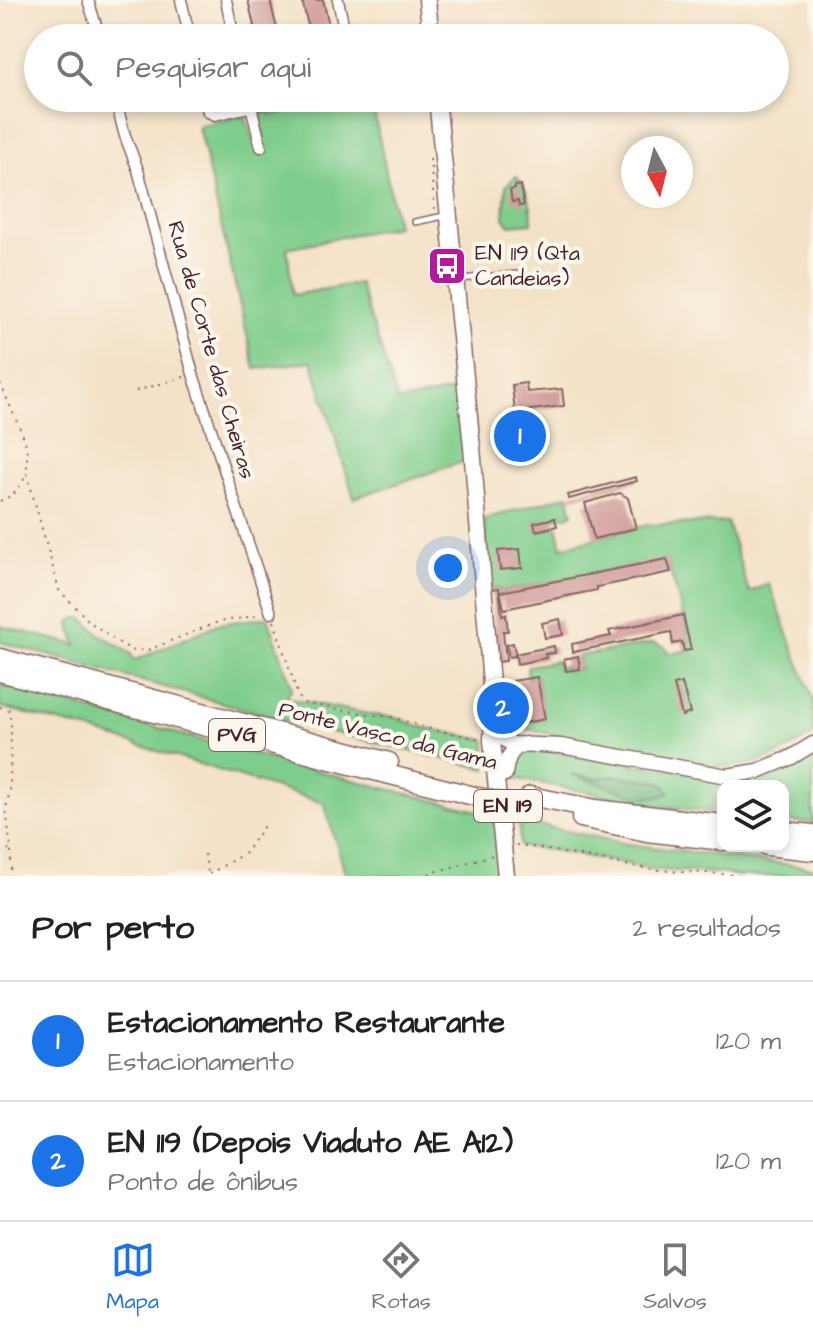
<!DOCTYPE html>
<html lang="pt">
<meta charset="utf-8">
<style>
:root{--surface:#fff;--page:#f6f6f6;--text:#222;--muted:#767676;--line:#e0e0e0;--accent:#1a73e8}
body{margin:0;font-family:"Architects Daughter",sans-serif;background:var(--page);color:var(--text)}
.controls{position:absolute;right:24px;bottom:24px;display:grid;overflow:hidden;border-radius:16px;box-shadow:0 4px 12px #0003}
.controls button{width:72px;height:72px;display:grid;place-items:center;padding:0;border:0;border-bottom:2px solid var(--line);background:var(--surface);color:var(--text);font:40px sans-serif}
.compass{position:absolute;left:621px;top:136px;width:72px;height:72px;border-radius:50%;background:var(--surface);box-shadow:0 4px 12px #0003;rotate:173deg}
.you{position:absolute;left:448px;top:568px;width:28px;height:28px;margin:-20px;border:6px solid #fff;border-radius:50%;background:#1a73e8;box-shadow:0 0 0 12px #1a73e833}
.badge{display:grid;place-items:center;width:52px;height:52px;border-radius:50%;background:var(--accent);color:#fff;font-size:26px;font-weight:700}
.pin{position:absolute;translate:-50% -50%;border:4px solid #fff;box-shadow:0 2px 8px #0006}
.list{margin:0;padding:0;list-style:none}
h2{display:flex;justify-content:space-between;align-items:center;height:104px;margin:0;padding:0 32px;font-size:34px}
h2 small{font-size:26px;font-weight:400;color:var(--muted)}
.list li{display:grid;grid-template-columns:52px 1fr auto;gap:24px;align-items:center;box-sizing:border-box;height:120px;padding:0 32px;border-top:2px solid var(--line)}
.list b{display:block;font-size:30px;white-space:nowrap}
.list p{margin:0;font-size:26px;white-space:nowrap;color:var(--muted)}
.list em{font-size:26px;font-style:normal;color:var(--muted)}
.icon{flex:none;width:44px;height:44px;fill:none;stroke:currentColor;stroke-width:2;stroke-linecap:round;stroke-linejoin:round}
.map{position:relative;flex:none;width:813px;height:876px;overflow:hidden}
.search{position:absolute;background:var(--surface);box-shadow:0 4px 12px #0003;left:24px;right:24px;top:24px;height:88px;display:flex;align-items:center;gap:20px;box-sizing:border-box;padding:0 28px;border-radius:44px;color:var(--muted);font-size:30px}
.sheet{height:344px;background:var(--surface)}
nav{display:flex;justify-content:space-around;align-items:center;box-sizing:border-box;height:112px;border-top:2px solid var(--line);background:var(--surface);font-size:22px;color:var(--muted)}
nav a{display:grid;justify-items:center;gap:4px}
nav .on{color:var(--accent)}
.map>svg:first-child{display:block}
</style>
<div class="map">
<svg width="813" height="876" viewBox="0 0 813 876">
<rect width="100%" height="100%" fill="#fbf7ec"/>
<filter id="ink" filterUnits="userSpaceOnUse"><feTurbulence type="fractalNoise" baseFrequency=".0125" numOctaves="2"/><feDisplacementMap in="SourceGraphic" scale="16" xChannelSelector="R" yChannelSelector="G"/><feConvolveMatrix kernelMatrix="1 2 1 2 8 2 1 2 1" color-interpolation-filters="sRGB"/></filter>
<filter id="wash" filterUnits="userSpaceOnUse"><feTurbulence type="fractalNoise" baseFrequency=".006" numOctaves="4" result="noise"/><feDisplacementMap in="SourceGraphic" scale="32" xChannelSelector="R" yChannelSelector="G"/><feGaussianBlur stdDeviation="1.8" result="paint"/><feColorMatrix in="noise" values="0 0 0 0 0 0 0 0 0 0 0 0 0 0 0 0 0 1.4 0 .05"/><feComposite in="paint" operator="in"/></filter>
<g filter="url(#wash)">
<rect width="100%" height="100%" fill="#f4e2c8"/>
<g fill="#7fcd8c" stroke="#64765c" stroke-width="2">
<path d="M342,98h29l26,128 -110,22 6,47 66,-12 39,119 59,-12 8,71 -111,37 -42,-137 -57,8 -57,-243 43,-10 5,2 10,30 10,-2 -6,-29 3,-6 6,-2 2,6z"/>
<path d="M516,176c12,13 16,30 16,47l-22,2 -6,-7 2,-32z"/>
<path d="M568,495l5,19 -38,9 2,8 20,-5 5,21 86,-22 79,-3 22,70 20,-8 44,116v35c-34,21 -60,35 -102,31l-189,-38 -2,-4 24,-5 -7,-42 -9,1 -1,-8 1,-4 29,-5 1,7 7,-2 2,5 13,-2 -2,-13 75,-13 12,4 4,7 21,-4 -3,-21 -20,-69 -167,32 -1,-4 -8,1 -7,-70z"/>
<path d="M268,617l24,71 -6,10 87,17 20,2 32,11 61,12v29l-180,-43 -306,-84v-16l77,19 -6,-16 -1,-7 6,-4h6l16,15 33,21 2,5 3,1 82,-36z"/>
<path d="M0,684c166,47 332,93 500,132l6,60h-160l-22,-73 -234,-73 -90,-23z"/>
<path d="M529,747l200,32 84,-31v75l-30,-2v-35h-60v27l-56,-6 -154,-29 -1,-14 3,-10z"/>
<path d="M519,821l109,23 185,24v8h-73l-22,-3 -59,-3 -102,-19 -37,-5z"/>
</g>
<path fill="#67b078" stroke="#586852" stroke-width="2" d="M570,774l24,4 24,-2 38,5 7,3 7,9 -11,4h-20z"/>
<g id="blocks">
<g fill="#cd9493">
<path d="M248,0h22l9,38h-22z"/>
<path d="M302,0h21l9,38h-21z"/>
<path d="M520,185l4,20 -5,1 -1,-5 -6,1 -2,-12 5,-1v-3z"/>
<path d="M526,383l1,9 35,-3 2,17 -49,6 -3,-27z"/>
<path d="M636,477l1,4 -68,18 -1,-4z"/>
<path d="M620,493l8,5 8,30 -42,11 -9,-36z"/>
<path d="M555,518l2,8 -21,5 -2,-8z"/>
<path d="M520,549l2,19 -22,2 -2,-19z"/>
<path d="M667,559l4,13 -74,15v3l-93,19 -4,-17z"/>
<path d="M499,588l3,27 4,-1 2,17h-5l3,30 -8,1 -7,-73z"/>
<path d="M683,615l8,35 -7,1 -2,-9 -9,2 -2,-12 -98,20 -1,-8 39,-8 -2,-5z"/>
<path d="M560,619l3,16 -18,3 -3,-15z"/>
<path d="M513,643l3,13 -1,-2 39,-8 1,7 -10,1 1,4 -29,6 -1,-8 -7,1 -3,-12z"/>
<path d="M578,656l2,13 -14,2 -2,-12z"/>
<path d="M537,677l8,42 -25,5 -8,-43z"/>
<path d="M682,683l8,30 -8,3 -8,-31z"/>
</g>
</g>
</g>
<g filter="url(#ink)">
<use href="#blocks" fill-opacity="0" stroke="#866362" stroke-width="2"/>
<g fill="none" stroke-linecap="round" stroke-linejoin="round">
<defs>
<g id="lane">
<path d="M415,222l29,-6"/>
<path d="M460,279l58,-5"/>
</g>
<g id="street">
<path d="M88,0l12,38"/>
<path d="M181,0l9,38"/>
<path d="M226,0l8,38"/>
<path d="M338,0l8,38"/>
<path d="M115,98l10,38 13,34 55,204 78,239"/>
<path d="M204,98l4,14 7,3 72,-17"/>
<path d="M249,98l12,49"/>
</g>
<g id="secondary">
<path d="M501,737l11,7 49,2 166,30 31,-5 32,-13 23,-14"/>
<path d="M505,774c2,-14 4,-25 20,-30"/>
</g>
<g id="primary">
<path d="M427,0l4,38"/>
<path d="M437,98l35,349 21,262 -1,32 14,135"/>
</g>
<g id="highway">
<path d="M0,658l389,104"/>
<path d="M0,672l331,88 143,36"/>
<path d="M530,796l66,13 127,15"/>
<path d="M581,818l66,14 76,9"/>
<path d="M783,831l30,3"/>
<path d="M767,846l46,5"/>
</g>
</defs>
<use href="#lane" stroke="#866362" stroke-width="8"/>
<use href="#street" stroke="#866362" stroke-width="13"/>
<use href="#secondary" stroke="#866362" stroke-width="17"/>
<use href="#primary" stroke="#866362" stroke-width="19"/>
<use href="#highway" stroke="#866362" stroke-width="21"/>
<g stroke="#866362" stroke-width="2" stroke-dasharray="2 6" stroke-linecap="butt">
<path d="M430,159l5,54"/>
<path d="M0,383l25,57 2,12v22l32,116 31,32 31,22 13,7 14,-1 70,-28 43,-7"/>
<path d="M136,391l48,-14"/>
<path d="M0,501l13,-6 14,-20"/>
<path d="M274,621l24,75 5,7 70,12 20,2 32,11 56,11"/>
<path d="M0,707l9,3 2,15 -1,65 -4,18 5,43v25"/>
<path d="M516,845c48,6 95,19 143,25 27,3 54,2 81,6"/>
<path d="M0,852l10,-3"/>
<path d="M204,854l5,22"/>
<path d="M209,874l36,-21 21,-30"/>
<path d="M421,876l72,-21"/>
</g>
<use href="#lane" stroke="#fff" stroke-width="5"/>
<use href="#street" stroke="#fff" stroke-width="10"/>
<use href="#secondary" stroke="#fff" stroke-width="14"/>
<use href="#primary" stroke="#fff" stroke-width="16"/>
<use href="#highway" stroke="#fff" stroke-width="18"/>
<defs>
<path id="highway-bridge" d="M474,796l58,13"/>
</defs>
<use href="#highway-bridge" stroke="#866362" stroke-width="21" stroke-linecap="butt"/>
<use href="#highway-bridge" stroke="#fff" stroke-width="18"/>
</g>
</g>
<defs>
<symbol id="bus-square" viewBox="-11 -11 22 22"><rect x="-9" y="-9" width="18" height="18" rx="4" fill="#b5179e" stroke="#fbf7ec"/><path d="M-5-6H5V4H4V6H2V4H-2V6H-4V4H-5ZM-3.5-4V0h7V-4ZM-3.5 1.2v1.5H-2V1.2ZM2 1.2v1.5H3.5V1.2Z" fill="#fff"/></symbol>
</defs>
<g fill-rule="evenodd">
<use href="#bus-square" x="425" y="244" width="44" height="44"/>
</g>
<g text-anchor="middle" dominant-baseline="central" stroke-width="8" stroke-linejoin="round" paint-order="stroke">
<g fill="#fbf7ec" stroke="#7f6065" stroke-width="2">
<rect x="209" y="719" width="56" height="32" rx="6"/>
<rect x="474" y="790" width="68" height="32" rx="6"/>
</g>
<g font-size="20" font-weight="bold" fill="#4a1f2b">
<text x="237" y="735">PVG</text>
<text x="508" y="806">EN 119</text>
</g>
<g font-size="22" fill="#4a1f2b" stroke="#fbf7ec" text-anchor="start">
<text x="475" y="253">EN 119 (Qta<tspan x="475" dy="25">Candeias)</tspan></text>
</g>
<g font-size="22" fill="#4a1f2b" stroke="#fbf7ec">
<text transform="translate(211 350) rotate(74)">Rua de Corte das Cheiras</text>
<text transform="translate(388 736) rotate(14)">Ponte Vasco da Gama</text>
</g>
</g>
</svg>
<div class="controls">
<button><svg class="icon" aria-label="layers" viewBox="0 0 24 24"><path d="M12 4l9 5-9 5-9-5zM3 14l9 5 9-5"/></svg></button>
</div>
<svg class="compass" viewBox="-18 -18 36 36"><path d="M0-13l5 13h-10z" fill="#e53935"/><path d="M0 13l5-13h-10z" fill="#767676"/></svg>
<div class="you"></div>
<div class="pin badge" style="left:520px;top:436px">1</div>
<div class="pin badge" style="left:503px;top:708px">2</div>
<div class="search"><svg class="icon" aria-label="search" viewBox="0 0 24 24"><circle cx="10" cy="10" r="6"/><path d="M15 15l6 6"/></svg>Pesquisar aqui</div>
</div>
<section class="sheet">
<h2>Por perto<small>2 resultados</small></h2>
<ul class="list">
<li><span class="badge">1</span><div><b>Estacionamento Restaurante</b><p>Estacionamento</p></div><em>120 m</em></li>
<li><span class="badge">2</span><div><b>EN 119 (Depois Viaduto AE A12)</b><p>Ponto de ônibus</p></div><em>120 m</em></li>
</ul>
</section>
<nav>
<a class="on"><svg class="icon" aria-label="map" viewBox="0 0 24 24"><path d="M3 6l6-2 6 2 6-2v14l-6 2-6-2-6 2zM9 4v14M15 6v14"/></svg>Mapa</a>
<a><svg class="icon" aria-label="directions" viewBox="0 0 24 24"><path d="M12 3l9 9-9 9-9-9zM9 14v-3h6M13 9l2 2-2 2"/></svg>Rotas</a>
<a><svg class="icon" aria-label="saved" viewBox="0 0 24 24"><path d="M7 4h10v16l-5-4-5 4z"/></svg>Salvos</a>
</nav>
